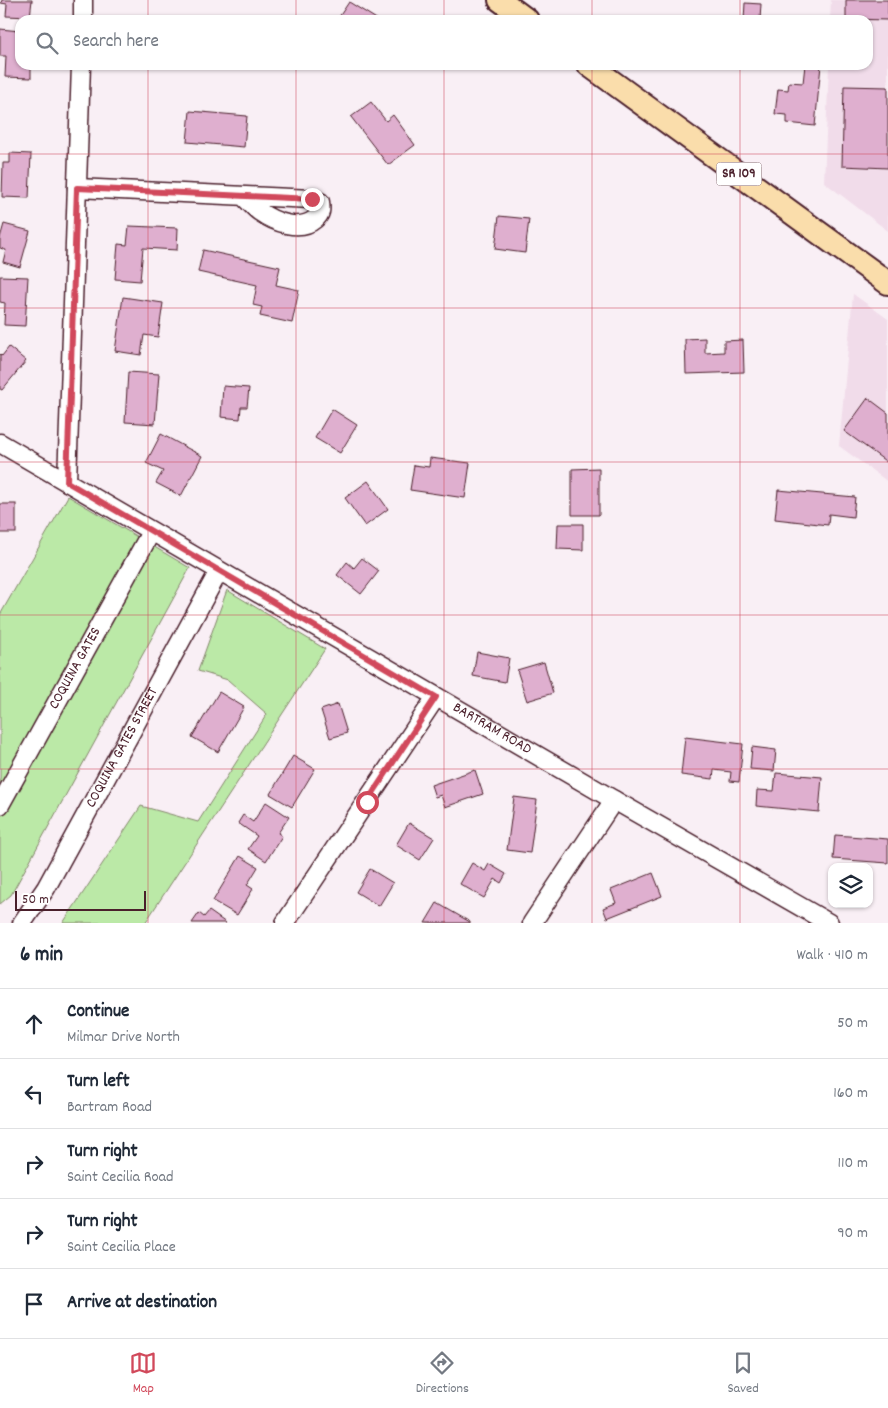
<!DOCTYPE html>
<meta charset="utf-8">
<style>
:root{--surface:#fff;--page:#f6f6f7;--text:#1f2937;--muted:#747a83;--line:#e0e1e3;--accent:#d1495b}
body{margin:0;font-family:Dekko,sans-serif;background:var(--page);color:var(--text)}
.controls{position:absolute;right:15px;bottom:15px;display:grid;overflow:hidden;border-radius:10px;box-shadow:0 1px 4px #0004}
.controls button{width:45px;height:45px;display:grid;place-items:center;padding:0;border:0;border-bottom:1px solid var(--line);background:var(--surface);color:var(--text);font:25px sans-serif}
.scale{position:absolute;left:15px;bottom:12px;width:131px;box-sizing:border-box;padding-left:5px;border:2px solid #4a1f2b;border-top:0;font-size:14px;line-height:18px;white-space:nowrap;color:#4a1f2b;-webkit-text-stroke:4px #fff;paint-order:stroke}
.stop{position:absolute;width:15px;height:15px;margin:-11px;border:4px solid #d1495b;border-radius:50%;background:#fff}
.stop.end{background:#d1495b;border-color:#fff;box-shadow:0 1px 5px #0008}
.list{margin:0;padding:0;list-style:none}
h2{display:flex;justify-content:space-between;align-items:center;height:65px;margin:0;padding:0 20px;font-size:21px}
h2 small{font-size:16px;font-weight:400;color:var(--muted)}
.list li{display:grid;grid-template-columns:32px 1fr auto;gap:15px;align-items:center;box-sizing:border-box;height:70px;padding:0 20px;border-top:1px solid var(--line)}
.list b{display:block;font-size:19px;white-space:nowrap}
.list p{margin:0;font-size:16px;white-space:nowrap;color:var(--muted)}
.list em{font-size:16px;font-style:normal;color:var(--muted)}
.icon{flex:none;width:28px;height:28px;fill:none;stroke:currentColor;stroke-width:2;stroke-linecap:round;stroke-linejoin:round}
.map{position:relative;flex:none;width:888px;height:923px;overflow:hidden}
.search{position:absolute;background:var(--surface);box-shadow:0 1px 4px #0004;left:15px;right:15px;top:15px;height:55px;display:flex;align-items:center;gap:12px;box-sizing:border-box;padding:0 18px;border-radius:15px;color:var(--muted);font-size:19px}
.sheet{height:415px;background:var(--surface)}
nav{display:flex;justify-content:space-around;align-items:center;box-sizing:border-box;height:70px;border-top:1px solid var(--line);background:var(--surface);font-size:14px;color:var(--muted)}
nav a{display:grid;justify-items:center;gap:2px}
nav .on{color:var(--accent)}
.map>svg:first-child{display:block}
</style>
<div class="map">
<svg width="888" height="923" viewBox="0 0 888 923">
<rect width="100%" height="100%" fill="#f9eff5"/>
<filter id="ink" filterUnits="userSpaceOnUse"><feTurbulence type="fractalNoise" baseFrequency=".02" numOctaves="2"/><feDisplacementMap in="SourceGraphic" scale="10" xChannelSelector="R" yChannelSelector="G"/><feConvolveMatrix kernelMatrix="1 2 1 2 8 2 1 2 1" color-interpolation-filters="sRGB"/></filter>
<g filter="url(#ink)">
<g fill="#f1dcea">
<path d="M831,0h57v231l-64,-49 5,-117h39v-45h-38z"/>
<path d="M853,294l35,25v163l-49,-36z"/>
</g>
<g fill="#bbe9a7" stroke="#828469">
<path d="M68,496l122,72 -179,327 -11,9v-289z"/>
<path d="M227,590l98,59 -180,274h-82l78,-117 57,16 69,-108 -39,-34 -30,-9z"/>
</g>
<g fill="#dfafcf" stroke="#4a1f2b">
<path d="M2,0h30l-2,17 -24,-1 1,-12 -6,-1z"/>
<path d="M846,0h42v20l-42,-1z"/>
<path d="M349,2l29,18h-41z"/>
<path d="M745,3l16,1 -1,16h-16z"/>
<path d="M0,29l20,2v34h11v13l-26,-1 1,-21h-6z"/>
<path d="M805,65h16l-6,61 -28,-3v-8l-12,-1 3,-25 10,1 1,-8 14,1z"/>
<path d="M844,86l44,1v81l-46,-2z"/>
<path d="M371,102l15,19 7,-6 22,30 -27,20 -37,-48z"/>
<path d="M190,111l57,5 -3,31 -57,-5z"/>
<path d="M10,153l21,1 -2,44 -27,-1 1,-34h7z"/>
<path d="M499,216l30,3 -4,34 -30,-4z"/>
<path d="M4,224l26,7 -10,36 -17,-5 3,-12 -6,-2v-10z"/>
<path d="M129,226l49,2 -1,22 -34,-2 -3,33 -25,-2 3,-35 9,1z"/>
<path d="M203,250l77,17 -4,18 23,5 -7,33 -32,-7 2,-9 -9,-2 4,-20 -59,-13z"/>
<path d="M0,276l28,1 -3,49 -21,-1 1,-22 -5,-1z"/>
<path d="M123,297l40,6 -5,34 -14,-2 -3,20 -26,-4z"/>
<path d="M705,338v15l19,-1v-11l19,-1 1,32 -58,2 -1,-35z"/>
<path d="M9,347l17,14 -24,29 -2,-1v-35l2,2z"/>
<path d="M128,372l31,2 -4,50 -30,-2z"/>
<path d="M223,386l26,2 -2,19h-6l-1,12 -19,-2z"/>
<path d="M868,398l20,15v50l-44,-32z"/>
<path d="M332,409l25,16 -17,28 -25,-15z"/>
<path d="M161,434l41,22 -21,40 -25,-13 7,-12 -17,-8z"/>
<path d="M430,458l40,5 -5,35 -55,-8 4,-25 15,2z"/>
<path d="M599,468v47h-27v-46z"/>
<path d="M368,481l20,28 -23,17 -20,-28z"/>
<path d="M778,490l77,7 -2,20 -24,-3 -1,11 -53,-6z"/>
<rect x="0" y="504" width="16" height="29"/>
<path d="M558,524h25v26l-26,-1z"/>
<path d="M362,558l17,13 -18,23 -24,-19 10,-13 7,6z"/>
<path d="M477,652l32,6 -4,24 -32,-6z"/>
<path d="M544,662l9,31 -26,8 -10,-31z"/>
<path d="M219,692l25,15 -26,45 -26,-15z"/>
<path d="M338,704l9,29 -17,5 -9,-28z"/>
<path d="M685,737l58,7 -4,38 -9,-1 1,-9 -17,-2 -1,9 -32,-4z"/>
<path d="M752,747l24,3 -2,21 -24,-2z"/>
<path d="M293,756l22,13 -23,38 -22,-13z"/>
<path d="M475,770l8,24 -38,13 -4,-12 -6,2 -4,-12z"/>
<path d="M776,773l46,4 -3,35 -63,-6 1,-16 17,1z"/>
<path d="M514,797l23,3 -7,53 -23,-3z"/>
<path d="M266,802l23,15 -11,16 4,3 -16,25 -18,-12 9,-13 -19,-13 5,-8 10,7z"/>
<path d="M409,823l25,15 -14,22 -24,-15z"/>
<path d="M835,835l53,4v24l-55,-4z"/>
<path d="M240,856l18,11 -11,18 6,4 -16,26 -24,-14z"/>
<path d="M472,863l13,8 4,-7 17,10 -5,9 -6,-4 -11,19 -24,-14z"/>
<path d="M370,869l23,14 -14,23 -23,-14z"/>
<path d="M653,873l9,23 -55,22 -4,-10 13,-5 -5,-13z"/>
<path d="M437,903l33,19v1h-45z"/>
<path d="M209,911l17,12h-34l7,-10 5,4z"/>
</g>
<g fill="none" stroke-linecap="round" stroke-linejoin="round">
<defs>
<g id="minor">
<path d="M83,20v-20"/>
<path d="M77,188l235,11 8,3c1,8 1,12 -5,17 -15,13 -41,3 -55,-7 -6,-4 -11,-11 -17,-16"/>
<path id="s1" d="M0,443l614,357 215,123"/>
<path d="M67,482l14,-417"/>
<path id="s2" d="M0,805l151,-273"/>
<path id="s3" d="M22,923l24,-35 173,-317"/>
<path d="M285,923l151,-226"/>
<path d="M532,923l82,-123"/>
</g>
<g id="major">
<path d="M500,0l27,20"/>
<path d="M589,65l299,218"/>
</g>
</defs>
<use href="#minor" stroke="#4a1f2b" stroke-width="21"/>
<use href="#major" stroke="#4a1f2b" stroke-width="26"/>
<use href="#minor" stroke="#fff" stroke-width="18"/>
<use href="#major" stroke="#faddab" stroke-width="22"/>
</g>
</g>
<g fill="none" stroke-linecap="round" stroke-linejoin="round" filter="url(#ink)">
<path stroke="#d1495b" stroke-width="6" d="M312,199l-235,-11 -10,294 369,215 -69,105"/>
</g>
<path fill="none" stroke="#d1495b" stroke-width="1" stroke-opacity="0.55" d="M148,0v20M296,0v20M444,0v20M592,0v20M740,0v20M148,65v858M296,65v858M444,65v858M592,65v858M740,65v858M0,154h888M0,308h888M0,462h888M0,615h888M0,769h888"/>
<g text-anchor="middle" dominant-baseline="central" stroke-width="4" stroke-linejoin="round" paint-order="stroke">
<rect fill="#fff" stroke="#80626b" stroke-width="1" x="716.5" y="162.5" width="45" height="23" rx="4"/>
<g font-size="14" font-weight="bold" fill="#4a1f2b">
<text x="739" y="174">SR 109</text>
</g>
<g font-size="15" fill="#4a1f2b" stroke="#fff">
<text stroke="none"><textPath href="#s2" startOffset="156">COQUINA GATES</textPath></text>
<text stroke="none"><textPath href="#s1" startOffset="569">BARTRAM ROAD</textPath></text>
<text stroke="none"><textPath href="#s3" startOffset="202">COQUINA GATES STREET</textPath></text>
</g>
</g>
</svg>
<div class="controls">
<button><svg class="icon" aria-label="layers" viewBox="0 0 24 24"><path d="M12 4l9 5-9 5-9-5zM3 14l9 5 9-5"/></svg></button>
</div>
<div class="scale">50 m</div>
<div class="stop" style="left:367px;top:802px"></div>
<div class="stop end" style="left:312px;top:199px"></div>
<div class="search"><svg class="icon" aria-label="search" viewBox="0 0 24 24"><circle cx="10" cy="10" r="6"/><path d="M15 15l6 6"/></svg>Search here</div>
</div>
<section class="sheet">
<h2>6 min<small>Walk · 410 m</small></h2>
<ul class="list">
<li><svg class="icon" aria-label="ahead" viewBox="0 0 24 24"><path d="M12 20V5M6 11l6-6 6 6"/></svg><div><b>Continue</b><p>Milmar Drive North</p></div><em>50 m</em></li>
<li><svg class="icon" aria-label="left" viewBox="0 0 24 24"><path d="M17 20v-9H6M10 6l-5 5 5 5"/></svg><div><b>Turn left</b><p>Bartram Road</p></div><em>160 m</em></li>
<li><svg class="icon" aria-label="right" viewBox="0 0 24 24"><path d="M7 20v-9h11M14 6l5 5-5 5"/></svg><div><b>Turn right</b><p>Saint Cecilia Road</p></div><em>110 m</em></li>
<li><svg class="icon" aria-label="right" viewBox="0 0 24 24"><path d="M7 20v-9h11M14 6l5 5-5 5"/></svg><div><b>Turn right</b><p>Saint Cecilia Place</p></div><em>90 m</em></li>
<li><svg class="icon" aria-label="arrive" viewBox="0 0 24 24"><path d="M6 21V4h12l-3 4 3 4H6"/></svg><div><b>Arrive at destination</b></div></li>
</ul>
</section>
<nav>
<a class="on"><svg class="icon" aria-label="map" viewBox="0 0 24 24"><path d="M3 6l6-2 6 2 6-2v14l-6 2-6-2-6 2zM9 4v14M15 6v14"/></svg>Map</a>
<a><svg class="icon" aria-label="directions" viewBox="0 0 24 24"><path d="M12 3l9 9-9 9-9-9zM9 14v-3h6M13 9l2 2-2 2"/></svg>Directions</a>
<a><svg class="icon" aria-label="saved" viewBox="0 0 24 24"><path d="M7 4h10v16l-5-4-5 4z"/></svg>Saved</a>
</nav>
